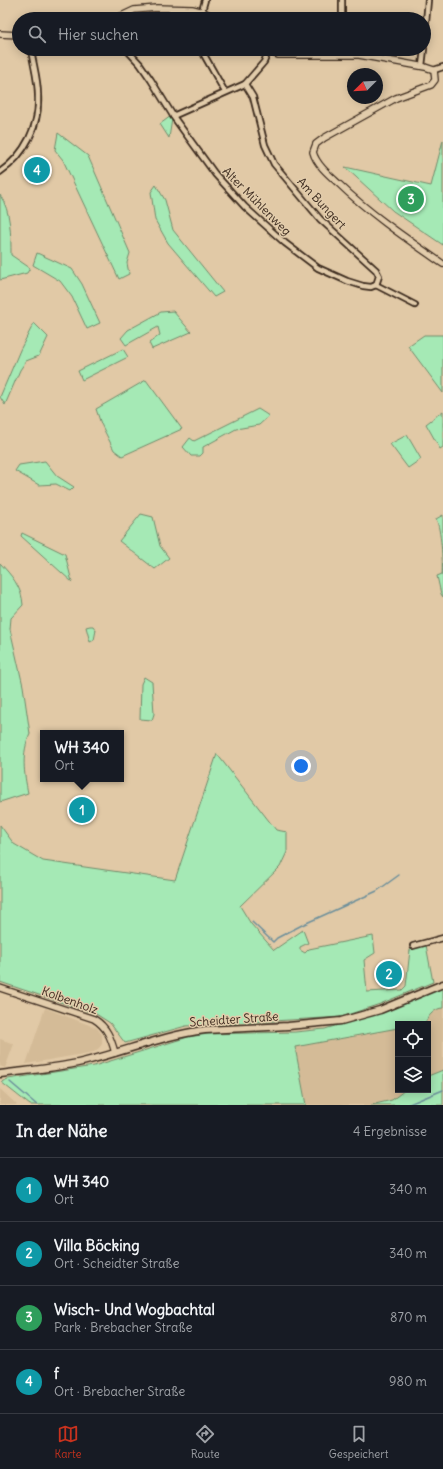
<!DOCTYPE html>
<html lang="de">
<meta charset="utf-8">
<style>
:root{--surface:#171b24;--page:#20242c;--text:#f1f3f6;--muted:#9ea1a6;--line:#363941;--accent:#c8321e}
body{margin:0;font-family:Delius,sans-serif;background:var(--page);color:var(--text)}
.controls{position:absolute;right:12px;bottom:12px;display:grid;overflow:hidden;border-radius:0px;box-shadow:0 2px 10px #0003}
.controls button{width:36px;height:36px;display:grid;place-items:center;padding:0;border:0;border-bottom:1px solid var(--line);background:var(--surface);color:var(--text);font:20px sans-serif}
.compass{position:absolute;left:347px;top:68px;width:36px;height:36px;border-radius:50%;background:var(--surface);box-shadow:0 2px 10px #0003;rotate:246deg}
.you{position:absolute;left:301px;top:766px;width:14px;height:14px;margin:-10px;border:3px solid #fff;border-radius:50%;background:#1a73e8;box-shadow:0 0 0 6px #1a73e833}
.badge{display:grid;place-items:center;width:26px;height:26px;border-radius:50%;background:var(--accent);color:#fff;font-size:13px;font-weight:700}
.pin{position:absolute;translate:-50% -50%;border:2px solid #fff;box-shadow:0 1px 4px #0006}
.popup{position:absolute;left:40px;top:730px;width:84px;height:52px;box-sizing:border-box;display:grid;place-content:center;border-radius:0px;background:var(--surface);filter:drop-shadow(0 1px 3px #0005);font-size:13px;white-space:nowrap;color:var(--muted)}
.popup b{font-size:15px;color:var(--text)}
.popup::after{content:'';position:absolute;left:50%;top:100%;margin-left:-8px;border:8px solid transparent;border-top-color:var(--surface)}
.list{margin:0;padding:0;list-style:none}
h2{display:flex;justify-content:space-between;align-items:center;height:52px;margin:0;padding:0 16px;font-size:17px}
h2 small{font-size:13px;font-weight:400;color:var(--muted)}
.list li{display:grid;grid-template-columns:26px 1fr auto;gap:12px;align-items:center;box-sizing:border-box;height:64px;padding:0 16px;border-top:1px solid var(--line)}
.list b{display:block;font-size:15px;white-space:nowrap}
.list p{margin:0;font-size:13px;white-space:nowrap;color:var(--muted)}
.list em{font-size:13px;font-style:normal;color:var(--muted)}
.icon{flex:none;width:22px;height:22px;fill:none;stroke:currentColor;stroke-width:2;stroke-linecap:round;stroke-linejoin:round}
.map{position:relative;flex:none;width:443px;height:1105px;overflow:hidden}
.search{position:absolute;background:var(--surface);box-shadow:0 2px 10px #0003;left:12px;right:12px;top:12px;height:44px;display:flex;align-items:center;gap:10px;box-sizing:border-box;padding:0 14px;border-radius:22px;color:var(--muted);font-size:15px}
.sheet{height:308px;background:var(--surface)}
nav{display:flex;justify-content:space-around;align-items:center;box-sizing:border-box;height:56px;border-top:1px solid var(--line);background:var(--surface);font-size:11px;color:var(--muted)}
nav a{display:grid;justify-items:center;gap:2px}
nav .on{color:var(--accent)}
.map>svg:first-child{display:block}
</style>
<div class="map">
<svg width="443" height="1105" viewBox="0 0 443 1105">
<rect width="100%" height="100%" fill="#e1c9a6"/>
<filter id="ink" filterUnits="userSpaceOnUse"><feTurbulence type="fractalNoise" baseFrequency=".025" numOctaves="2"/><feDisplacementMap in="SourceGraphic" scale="8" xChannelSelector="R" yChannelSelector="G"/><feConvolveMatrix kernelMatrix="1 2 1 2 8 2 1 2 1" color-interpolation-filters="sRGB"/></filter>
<g filter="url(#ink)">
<g fill="#d4bb97">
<path d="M440,1007l3,1v62l-15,6v-52h-10l7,-1 3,-7z"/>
<path d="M45,1008l52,20 5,7v9l-2,3 -6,5 -68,12z"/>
<path d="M398,1028v62h7l-13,10 -21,5h-65l-11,-58z"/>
<path d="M0,1039l14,5 -9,24 -5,-2z"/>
<path d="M0,1089l13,12 4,4h-17z"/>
</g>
<g fill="#a5e9b5" stroke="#708a6a">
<path d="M171,116l1,3 -3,19 -9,-14z"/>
<path d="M58,133l30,23 42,97 -3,10 2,11 -10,5 -56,-119 -8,-10z"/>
<path d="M443,140v105l-50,-34 -48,-44 86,19z"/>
<path d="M156,185l9,15 8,30 50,62 -9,5 -46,-54 -13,-23 -4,-28z"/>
<path d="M0,195c11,16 11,41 11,60l19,13 -3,5 -27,7z"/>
<path d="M37,253l35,16 10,15 18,39 -13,6 -15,-32 -12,-16 -27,-16z"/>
<path d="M173,311l18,21 -39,17 -3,-6 11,-8 -2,-8 -32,18 -5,-7 7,-8 33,-18z"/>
<path d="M34,323l14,14 -9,19 -13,5 -6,9 -15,35 -5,-8 20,-47z"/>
<path d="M424,335h19v58l-35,-47z"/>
<path d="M123,349l5,8 -46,23 -4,-9z"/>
<path d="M146,380l36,49 -60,27 -8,-6 -13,-26 -5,-15z"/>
<path d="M258,409l11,7 -10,9 -23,4 -33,18v6l-3,3h-9l-8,-9 7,-9 4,3z"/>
<path d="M443,411v36l-3,2 -14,-25z"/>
<path d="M407,435l14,24 -13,9 -18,-24z"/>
<path d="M45,461l12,15 17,11 -4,4 -14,-7 -17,1 -24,-14 4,-6z"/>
<path d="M141,514l12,3 7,29 9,12 -14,11 -36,-28z"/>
<path d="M443,515v82l-2,-3 -4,-18 5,-2c1,-13 -1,-45 -6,-55z"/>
<path d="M22,533l43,21 7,28 -51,-46z"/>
<path d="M0,563c11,12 22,24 23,42l-12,13 -1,11 13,57 7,48c-9,20 -6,39 -2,59l-28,9z"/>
<path d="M90,626h3l3,4 -2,10 -4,2 -4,-15z"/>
<path d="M144,677l8,5 2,32 -2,6 -12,-1 1,-35z"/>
<path d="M217,754l59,76 11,2v20l-7,15 -40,39 11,18 23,26 29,-20 5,13 -8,4v3l5,3 4,-4 64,-13 2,17 -11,7 3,32 35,-2 4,-4 4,-36 16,-5 7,37 -53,22 -39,13 -155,9 -61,17 -15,-20 -14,-9 -96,-32v-157l14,19 29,17 132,19z"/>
<circle cx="83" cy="810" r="7"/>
<path d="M443,988v20c-8,0 -15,8 -18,15l-27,1v4l-103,19 11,58h-276l-29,-23 7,-3 86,-13 94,-29 20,-3 87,-2 30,-3 43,-13z"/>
<path d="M443,1070v35h-72l21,-5 13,-10h23v-14z"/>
</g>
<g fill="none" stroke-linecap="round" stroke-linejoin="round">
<g stroke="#6c8f9b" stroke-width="1.5">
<path d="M252,922l21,20 4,-4 25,-13 75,-34 22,-16"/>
<path d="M10,1082l27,23"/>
<path d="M407,1105l36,-15"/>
</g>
<defs>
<g id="minor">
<path d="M202,11l3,-11"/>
<path d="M342,19v-19"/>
<path d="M424,45l4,-45"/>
<path d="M126,49l14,15 11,16 24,39 40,55 30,33 40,36 33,25 29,13 16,5 8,1 5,-2"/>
<path d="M203,53l22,39"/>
<path d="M422,66l2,-17"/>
<path d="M434,70l9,-3"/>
<path d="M245,84l8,13 12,48 9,19 46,55 56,51 3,6 -3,9"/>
<path d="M173,116l72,-32 19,-22 4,-10"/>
<path d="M0,172c25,-17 40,-47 38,-77 0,-16 -5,-31 -7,-46"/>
<path d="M376,285l39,20"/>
<path d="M413,946l30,-8"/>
</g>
<g id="tertiary">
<path d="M115,19l19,-9 23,-2 35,1 12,3 12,7"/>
<path d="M0,34l19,1"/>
<path d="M263,49l15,6h81l66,12 9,3 1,10 -4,5 -35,13 -72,40 -8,6 -3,8c3,12 16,23 25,31 32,31 69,56 105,81"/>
<path d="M0,988l94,31c13,8 17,19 21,34"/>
</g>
<path id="secondary" d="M0,1074c30,-4 61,-6 90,-14 39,-10 75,-25 115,-30l83,-4 53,-5 39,-11 63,-26"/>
</defs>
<use href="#minor" stroke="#3b2a1e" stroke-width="8"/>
<use href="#tertiary" stroke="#3b2a1e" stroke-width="8"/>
<use href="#secondary" stroke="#3b2a1e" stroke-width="9"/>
<use href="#minor" stroke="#e2ccab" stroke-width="4.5"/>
<use href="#tertiary" stroke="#e2ccab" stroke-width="5.5"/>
<use href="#secondary" stroke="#e2ccab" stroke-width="6"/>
</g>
</g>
<g text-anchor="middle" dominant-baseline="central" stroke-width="3" stroke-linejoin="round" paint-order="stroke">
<g font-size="12" fill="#3b2a1e" stroke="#e2ccab">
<text transform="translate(257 201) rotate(45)">Alter Mühlenweg</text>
<text transform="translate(322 203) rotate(47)">Am Bungert</text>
<text transform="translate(70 1000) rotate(20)">Kolbenholz</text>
<text transform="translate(234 1019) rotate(-4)">Scheidter Straße</text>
</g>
</g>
</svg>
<div class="controls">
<button><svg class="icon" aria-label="locate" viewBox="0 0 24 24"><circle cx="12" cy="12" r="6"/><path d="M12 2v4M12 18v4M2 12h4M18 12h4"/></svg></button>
<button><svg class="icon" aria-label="layers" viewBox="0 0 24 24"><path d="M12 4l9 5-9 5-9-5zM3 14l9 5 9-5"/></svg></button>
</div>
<svg class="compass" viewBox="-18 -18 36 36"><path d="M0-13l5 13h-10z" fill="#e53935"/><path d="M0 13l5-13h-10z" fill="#9ea1a6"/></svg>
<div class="you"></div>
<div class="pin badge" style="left:82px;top:810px;background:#0f9aa8">1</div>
<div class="popup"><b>WH 340</b>Ort</div>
<div class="pin badge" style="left:389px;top:974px;background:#0f9aa8">2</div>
<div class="pin badge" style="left:411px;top:199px;background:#2e9e5b">3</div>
<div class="pin badge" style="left:37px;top:170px;background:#0f9aa8">4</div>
<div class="search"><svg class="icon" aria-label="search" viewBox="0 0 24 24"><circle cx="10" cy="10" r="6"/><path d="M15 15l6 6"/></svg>Hier suchen</div>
</div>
<section class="sheet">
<h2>In der Nähe<small>4 Ergebnisse</small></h2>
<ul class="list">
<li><span class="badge" style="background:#0f9aa8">1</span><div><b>WH 340</b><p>Ort</p></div><em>340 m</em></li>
<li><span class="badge" style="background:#0f9aa8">2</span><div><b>Villa Böcking</b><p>Ort · Scheidter Straße</p></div><em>340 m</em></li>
<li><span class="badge" style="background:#2e9e5b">3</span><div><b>Wisch- Und Wogbachtal</b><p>Park · Brebacher Straße</p></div><em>870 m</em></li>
<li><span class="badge" style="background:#0f9aa8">4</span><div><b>f</b><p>Ort · Brebacher Straße</p></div><em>980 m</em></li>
</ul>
</section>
<nav>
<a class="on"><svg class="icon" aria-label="map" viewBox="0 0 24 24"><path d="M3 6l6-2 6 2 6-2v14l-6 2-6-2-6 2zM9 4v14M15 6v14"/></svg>Karte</a>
<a><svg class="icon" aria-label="directions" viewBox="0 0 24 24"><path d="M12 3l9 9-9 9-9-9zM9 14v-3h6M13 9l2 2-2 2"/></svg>Route</a>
<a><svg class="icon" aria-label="saved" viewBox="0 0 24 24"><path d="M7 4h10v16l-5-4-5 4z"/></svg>Gespeichert</a>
</nav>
